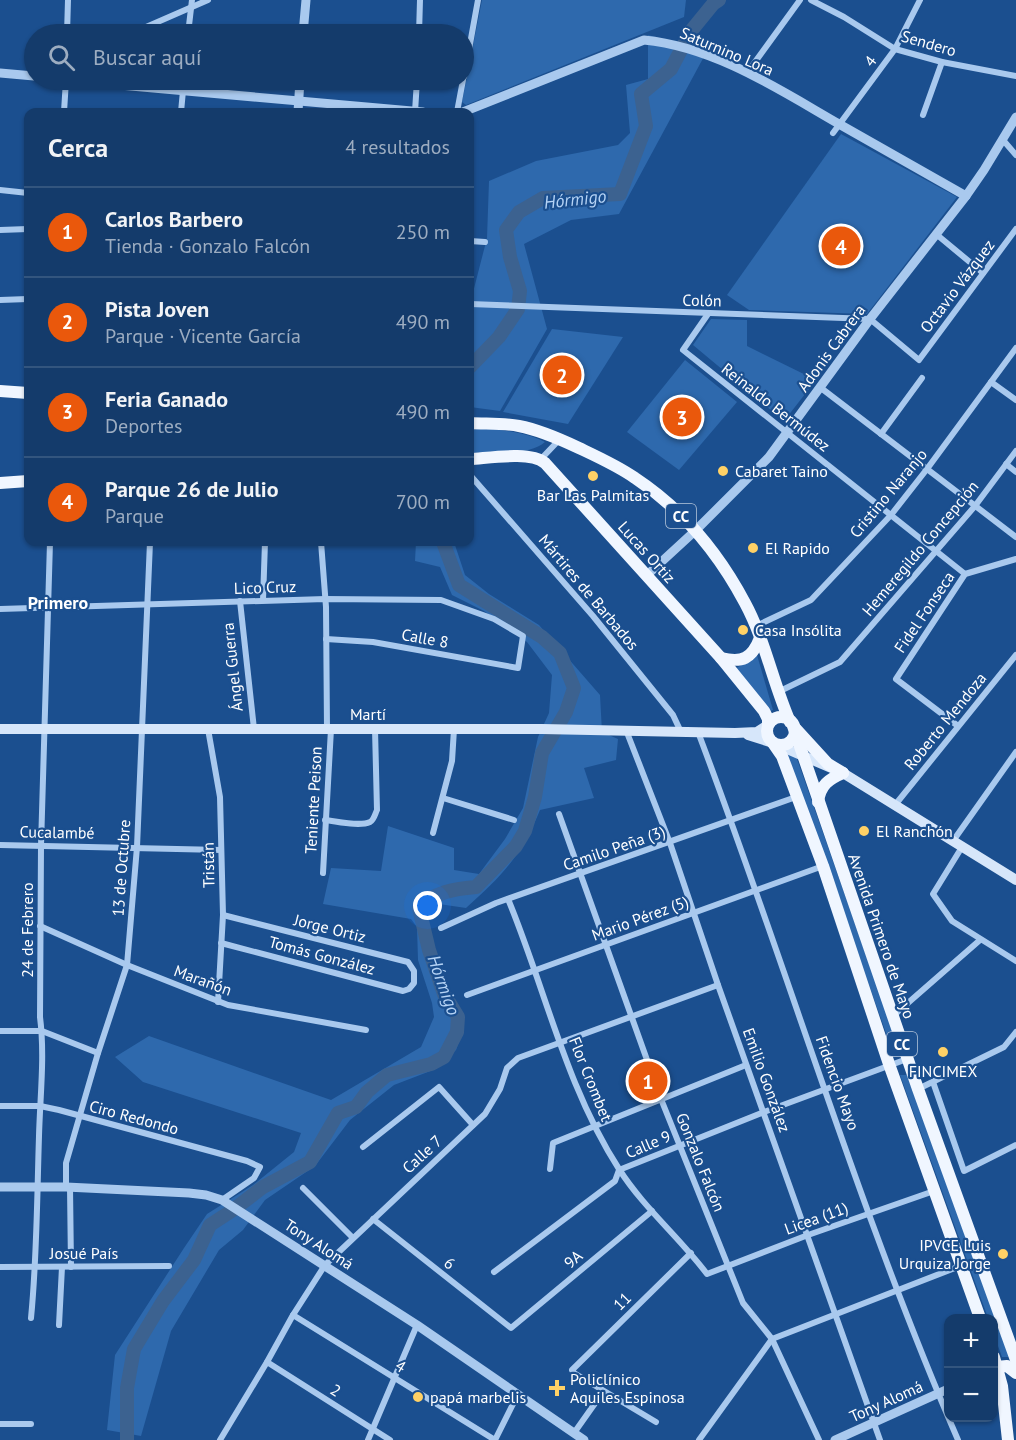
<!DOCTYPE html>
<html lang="es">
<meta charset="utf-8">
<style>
:root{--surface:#143b6b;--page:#214673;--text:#f1f3f6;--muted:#9dadc1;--line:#33557e;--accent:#ea580c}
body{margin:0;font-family:"PT Sans",sans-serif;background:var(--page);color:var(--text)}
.controls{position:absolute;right:18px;bottom:18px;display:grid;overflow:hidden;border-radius:12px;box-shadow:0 2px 4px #0004}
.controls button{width:54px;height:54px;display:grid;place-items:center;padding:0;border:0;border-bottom:2px solid var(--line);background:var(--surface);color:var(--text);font:30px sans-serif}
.you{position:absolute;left:428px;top:906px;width:21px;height:21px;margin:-15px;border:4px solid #fff;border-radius:50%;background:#1a73e8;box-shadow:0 0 0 9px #1a73e833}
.badge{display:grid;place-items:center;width:39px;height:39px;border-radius:50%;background:var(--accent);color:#fff;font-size:20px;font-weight:700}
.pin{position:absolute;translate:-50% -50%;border:3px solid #fff;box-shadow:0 2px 6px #0006}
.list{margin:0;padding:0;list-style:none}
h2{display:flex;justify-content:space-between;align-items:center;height:78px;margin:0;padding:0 24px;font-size:26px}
h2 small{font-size:20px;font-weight:400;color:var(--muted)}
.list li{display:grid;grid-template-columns:39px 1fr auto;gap:18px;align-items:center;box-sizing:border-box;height:90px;padding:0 24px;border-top:2px solid var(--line)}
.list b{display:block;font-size:22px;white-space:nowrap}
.list p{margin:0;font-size:20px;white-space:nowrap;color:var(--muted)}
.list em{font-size:20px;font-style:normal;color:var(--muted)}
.icon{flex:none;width:33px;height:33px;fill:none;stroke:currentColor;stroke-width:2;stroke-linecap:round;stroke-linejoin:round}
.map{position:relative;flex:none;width:1016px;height:1440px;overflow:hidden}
.search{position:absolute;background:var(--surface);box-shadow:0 2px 4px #0004;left:24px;top:24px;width:450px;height:66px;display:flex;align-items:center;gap:15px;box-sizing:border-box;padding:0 21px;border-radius:33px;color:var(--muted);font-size:22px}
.panel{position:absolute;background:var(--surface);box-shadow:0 2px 4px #0004;left:24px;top:108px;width:450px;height:438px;border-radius:12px}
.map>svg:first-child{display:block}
</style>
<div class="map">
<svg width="1016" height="1440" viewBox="0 0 1016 1440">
<rect width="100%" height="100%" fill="#1b4f8f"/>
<g fill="#2e69ad">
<path d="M482,0h204l-2,17 -218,88 -4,-3z"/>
<path d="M648,35l59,16 -88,163 -48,6 -47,24 23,85 -47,82 -30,-4v-103l17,-66 2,-57 47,-20 82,-16 12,-12 -4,-48 22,-6z"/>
<path d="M841,134l116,63 -90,117 -118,-4 -22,-15z"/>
<path d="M711,319l36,1v26l69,34 -32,41 -91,-76z"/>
<path d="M552,329l71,8 -55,87 -65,-12z"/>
<path d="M685,360l52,42 -58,68 -52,-38z"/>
<path d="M470,427c26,3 51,3 75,15 -15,14 -55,10 -75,11z"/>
<path d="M416,542h38l11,33 24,19 50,31 61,70 2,37 16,7 -2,21 -32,8 10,30 -54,12c-18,45 -38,66 -74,98l-34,-5 -4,21 18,61 18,42 -8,23 -23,20 -39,15 -44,35 -35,46 -50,34 -22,30 -24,20 -48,81 -30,105 -34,-6 8,-75 69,-107 23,-34 46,-29 41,-33 7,-19 -158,-51 -28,-25 34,-21 182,64 90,-53 13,-30 -2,-14 -14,-43 -1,-33 -6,-8 -88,-15 8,-36 50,3 7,-45 66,22v22l25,4 26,-35 18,-31 15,-71 11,-24 3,-38 -25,-33 -43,-31 -32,-16 -12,-28 -25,-6z"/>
<path d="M757,655l16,55 -3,1 -35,-42z"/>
<path d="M787,753l9,3 103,293 -7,1z"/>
<path d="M900,1075h7l102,282h-7l-8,-22v-17h-6z"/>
</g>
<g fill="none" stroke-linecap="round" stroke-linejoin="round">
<g stroke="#3c6290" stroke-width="14">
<path d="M470,367l29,-30 19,-28 2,-18 -10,-34 -4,-27 13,-18 24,-14 77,-4 26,-68 -5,-32 30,-25 20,-38 22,-27 6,-4"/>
<path d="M127,1440v-52l7,-39 29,-48 31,-41 16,-35 23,-15 30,-23 47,-25 28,-49 18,-6 11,-15 20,-17 44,-11 13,-7 13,-25 1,-15 -14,-23 -15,-44 -10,-42c15,-16 35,-19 57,-21l40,-41 9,-15 10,-34 7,-44 24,-41 8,-24 -14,-35 -18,-16 -83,-52 -16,-43"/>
</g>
<g stroke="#a9c9ee" stroke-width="6">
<path d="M811,0l33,17 51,32 47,13 74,14"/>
<path d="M67,34l1,-34"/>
<path d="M130,34l78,-34"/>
<path d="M188,34l4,-34"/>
<path d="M419,34l1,-34"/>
<path d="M747,73l53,-73"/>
<path d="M464,77l14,-77"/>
<path d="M64,112l2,-32"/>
<path d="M181,112l3,-32"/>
<path d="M415,112l2,-32"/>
<path d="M457,112l6,-32"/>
<path d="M923,115l19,-53"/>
<path d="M833,133l62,-84 25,-49"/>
<path d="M1003,140l13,15"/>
<path d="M0,190l28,3"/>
<path d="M0,230l28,-1"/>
<path d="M936,234l47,39"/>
<path d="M470,241l15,1"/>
<path d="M0,300l28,-1"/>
<path d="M470,304l400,15 49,41 97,-131"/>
<path d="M708,314l-25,36 282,224"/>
<path d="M991,382l25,18"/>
<path d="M821,388l195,149"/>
<path d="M881,434l41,-56"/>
<path d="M541,459l19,-20"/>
<path d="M1006,464l10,8"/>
<path d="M470,475l123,141 80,99 8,17"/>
<path d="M321,542l5,65 1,122"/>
<path d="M263,600l2,-58"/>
<path d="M240,601l14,128"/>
<path d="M0,609l325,-10 116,1 53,19 29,17 -5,32 -145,-26 -47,-3"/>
<path d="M756,626l55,-26 80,-85 36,-46 89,-121"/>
<path d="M778,692l62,-30 135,-156 41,-55"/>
<path d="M958,726l-62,-47 69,-105 51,-15"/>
<path d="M208,729l12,68 3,118 -5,87"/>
<path d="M626,730l44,113 48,142 162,455"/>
<path d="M698,732c89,235 160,477 260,708"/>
<path d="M443,798l71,22"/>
<path d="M895,805l121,-150"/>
<path d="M559,814l102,285 82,204 29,36 47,101"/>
<path d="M325,820c11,1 34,7 45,2 4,-2 5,-8 7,-12l-2,-81"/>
<path d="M433,833l19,-72 2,-32"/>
<path d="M953,841l63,-89"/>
<path d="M0,845l221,5"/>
<path d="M962,847l-29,47 19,27 64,40"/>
<path d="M323,873l8,-144"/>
<path d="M508,899c37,89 58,188 111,270 24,38 61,69 88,105l101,-39 126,-44"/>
<path d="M40,926l87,39 101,40 138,25"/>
<path d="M441,928l55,-25 300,-106"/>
<path d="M221,943l182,48 6,-2 5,-6v-12l-6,-9 -185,-47"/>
<path d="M467,995l356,-129"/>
<path d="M893,1016l87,-76"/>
<path d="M0,1031h42l56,22"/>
<path d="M933,1082l31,89 52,-26"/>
<path d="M918,1089l86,-42 12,-15"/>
<path d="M0,1106h40l19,4 188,51 13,6 -6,11 -32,22"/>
<path d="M363,1147l76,-60 34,38"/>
<path d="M550,1169l3,-26 193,-78"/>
<path d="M66,1187v-24l32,-110 29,-88 10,-118 13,-305"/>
<path d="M70,1187l1,80"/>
<path d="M303,1188l50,50"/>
<path d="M373,1219l138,109 141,-117"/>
<path d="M0,1267l169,-1"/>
<path d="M494,1272l121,-91 4,-11 145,-58 143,-53"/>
<path d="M293,1315l202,125"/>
<path d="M31,1318c6,-60 6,-121 8,-182 1,-39 6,-80 1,-119l1,-171 9,-304"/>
<path d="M59,1325l3,-58"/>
<path d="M267,1362l123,78"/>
<path d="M656,1422l-82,-49 -2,-3 119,-117"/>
<path d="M0,1424h31"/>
<path d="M574,1433l29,-41"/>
<path d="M220,1440l47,-78 26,-47 32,-50 160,-151 15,-25 7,-21 11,-10 200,-73"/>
<path d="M368,1440l49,-115"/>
<path d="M495,1440l23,-46"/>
<path d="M699,1440l73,-101 188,-73"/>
</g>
<g stroke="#a9c9ee" stroke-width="9">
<path d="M303,34l3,-34"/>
<path d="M0,73l34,3"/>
<path d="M64,80l359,32"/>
<path d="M298,112l2,-32"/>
<path d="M463,112l181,-72c71,7 134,49 195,84 42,24 84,48 127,72"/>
<path d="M646,576l50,-46 73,-73 101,-138 96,-123 18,-26 32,-53"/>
<path d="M0,1187h66l123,6 17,2 16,5 195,125 167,115"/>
<path d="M835,1440l113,-51"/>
</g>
<g stroke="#d6e6fa" stroke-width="10">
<path d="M0,729h542l193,4 22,-1 11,-7"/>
<path d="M748,735l25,8 70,30 173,107"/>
</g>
<g stroke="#f0f6ff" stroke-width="12">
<path d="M0,391l28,2"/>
<path d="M470,423c16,1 33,0 49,3 21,4 41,13 60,22 19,9 39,18 56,30 47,31 84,76 110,125 20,37 28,80 45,119"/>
<path d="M470,459c19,-1 60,-8 75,4l176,195 43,53 4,8v6"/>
<path d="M0,483l28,-2"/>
<path d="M721,658c21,5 31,1 39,-20"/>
<circle cx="781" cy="731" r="14"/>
<path d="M793,726l125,363 98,271"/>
<path d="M796,729l32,35 15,9"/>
<path d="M773,743l9,13 41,110 66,198 91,254"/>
<path d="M818,802c2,-17 11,-23 25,-29"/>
<path d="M994,1357l8,29 6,54"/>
<path d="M997,1367l10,-1 9,7"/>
</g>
</g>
<g fill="#ffd166" stroke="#1b4f8f" stroke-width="2">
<circle cx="723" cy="471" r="6"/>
<circle cx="593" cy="476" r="6"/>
<circle cx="753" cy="548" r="6"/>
<circle cx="743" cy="630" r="6"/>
<circle cx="864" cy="831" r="6"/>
<circle cx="943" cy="1052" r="6"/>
<circle cx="1003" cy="1254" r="6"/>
<path d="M554 1379h6v6h6v6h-6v6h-6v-6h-6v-6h6z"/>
<circle cx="418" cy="1397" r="6"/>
</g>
<g text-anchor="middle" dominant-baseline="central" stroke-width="4.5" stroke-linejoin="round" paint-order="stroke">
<g fill="#1b4f8f" stroke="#bbcadd" stroke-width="1.5">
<rect x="666" y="504" width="30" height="24" rx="4.5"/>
<rect x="887" y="1032" width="30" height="24" rx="4.5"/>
</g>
<g font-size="15" font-weight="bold" fill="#fff">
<text x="681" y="516">CC</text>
<text x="902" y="1044">CC</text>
</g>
<g font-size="16" fill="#fff" stroke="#1b4f8f">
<text transform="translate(929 43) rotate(16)">Sendero</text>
<text transform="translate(727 51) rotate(23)">Saturnino Lora</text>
<text transform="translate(870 61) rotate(-53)">4</text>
<text transform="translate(957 286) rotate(-53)">Octavio Vázquez</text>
<text transform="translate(702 300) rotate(1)">Colón</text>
<text transform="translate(831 348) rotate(-54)">Adonis Cabrera</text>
<text transform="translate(776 407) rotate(38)">Reinaldo Bermúdez</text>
<text transform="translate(888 493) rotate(-50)">Cristino Naranjo</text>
<text transform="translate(920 548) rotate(-50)">Hemeregildo Concepción</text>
<text transform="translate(647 552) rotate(48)">Lucas Ortiz</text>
<text transform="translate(265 587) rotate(-2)">Lico Cruz</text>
<text transform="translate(589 592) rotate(50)">Mártires de Barbados</text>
<text transform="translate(924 612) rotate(-56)">Fidel Fonseca</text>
<text transform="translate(425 638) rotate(10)">Calle 8</text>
<text transform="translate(232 667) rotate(-96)">Ángel Guerra</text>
<text x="368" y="714">Martí</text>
<text transform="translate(945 721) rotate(-51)">Roberto Mendoza</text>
<text transform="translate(313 800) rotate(-87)">Teniente Peison</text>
<text transform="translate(57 832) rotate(1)">Cucalambé</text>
<text transform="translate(614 848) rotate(-19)">Camilo Peña (3)</text>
<text transform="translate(208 865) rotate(-91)">Tristán</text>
<text transform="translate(121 868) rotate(-86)">13 de Octubre</text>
<text transform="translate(640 918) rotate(-20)">Mario Pérez (5)</text>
<text transform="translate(330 928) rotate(14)">Jorge Ortiz</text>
<text transform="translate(27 930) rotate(-90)">24 de Febrero</text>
<text transform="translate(882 936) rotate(71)">Avenida Primero de Mayo</text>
<text transform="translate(322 955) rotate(15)">Tomás González</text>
<text transform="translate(203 980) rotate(20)">Marañón</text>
<text transform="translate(591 1079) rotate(68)">Flor Crombet</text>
<text transform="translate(767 1080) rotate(70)">Emilio González</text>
<text transform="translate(838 1083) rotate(70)">Fidencio Mayo</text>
<text transform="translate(134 1117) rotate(15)">Ciro Redondo</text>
<text transform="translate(648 1144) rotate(-23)">Calle 9</text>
<text transform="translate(422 1154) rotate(-43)">Calle 7</text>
<text transform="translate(701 1162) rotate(68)">Gonzalo Falcón</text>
<text transform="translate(816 1218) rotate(-20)">Licea (11)</text>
<text transform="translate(319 1244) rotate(33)">Tony Alomá</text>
<text x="84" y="1253">Josué País</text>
<text transform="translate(573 1259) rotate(-40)">9A</text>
<text transform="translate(450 1263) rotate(38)">6</text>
<text transform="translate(622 1301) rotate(-45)">11</text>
<text transform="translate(401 1366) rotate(32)">4</text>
<text transform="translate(336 1390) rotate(32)">2</text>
<text transform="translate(886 1401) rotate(-24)">Tony Alomá</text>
</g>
<g font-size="16" fill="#fff" stroke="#1b4f8f" text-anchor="start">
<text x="735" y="471">Cabaret Taino</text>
<text x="593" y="495" text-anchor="middle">Bar Las Palmitas</text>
<text x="765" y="548">El Rapido</text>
<text x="755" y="630">Casa Insólita</text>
<text x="876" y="831">El Ranchón</text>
<text x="943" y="1071" text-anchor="middle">FINCIMEX</text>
<text x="991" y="1245" text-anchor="end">IPVCE Luis<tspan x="991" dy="18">Urquiza Jorge</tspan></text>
<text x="570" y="1379">Policlínico<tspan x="570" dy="18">Aquiles Espinosa</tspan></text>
<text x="430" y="1397">papá marbelis</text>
</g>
<g font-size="18" font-style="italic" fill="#b5d3f5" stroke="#1b4f8f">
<text transform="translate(575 199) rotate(-6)">Hórmigo</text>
<text transform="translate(444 985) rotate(70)">Hórmigo</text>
</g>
<g font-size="18" font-weight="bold" fill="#fff" stroke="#1b4f8f">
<text x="58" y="602">Primero</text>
</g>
</g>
</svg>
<div class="controls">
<button>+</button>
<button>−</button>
</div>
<div class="you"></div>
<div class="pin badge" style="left:648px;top:1081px">1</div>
<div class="pin badge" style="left:562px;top:375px">2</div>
<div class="pin badge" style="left:682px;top:417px">3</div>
<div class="pin badge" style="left:841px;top:246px">4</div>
<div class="search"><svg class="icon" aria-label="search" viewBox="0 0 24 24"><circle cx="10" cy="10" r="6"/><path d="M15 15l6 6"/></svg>Buscar aquí</div>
<section class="panel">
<h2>Cerca<small>4 resultados</small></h2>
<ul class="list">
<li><span class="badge">1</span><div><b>Carlos Barbero</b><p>Tienda · Gonzalo Falcón</p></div><em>250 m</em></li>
<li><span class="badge">2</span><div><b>Pista Joven</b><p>Parque · Vicente García</p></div><em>490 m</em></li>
<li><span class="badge">3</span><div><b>Feria Ganado</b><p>Deportes</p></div><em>490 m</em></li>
<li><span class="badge">4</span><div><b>Parque 26 de Julio</b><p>Parque</p></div><em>700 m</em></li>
</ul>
</section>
</div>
